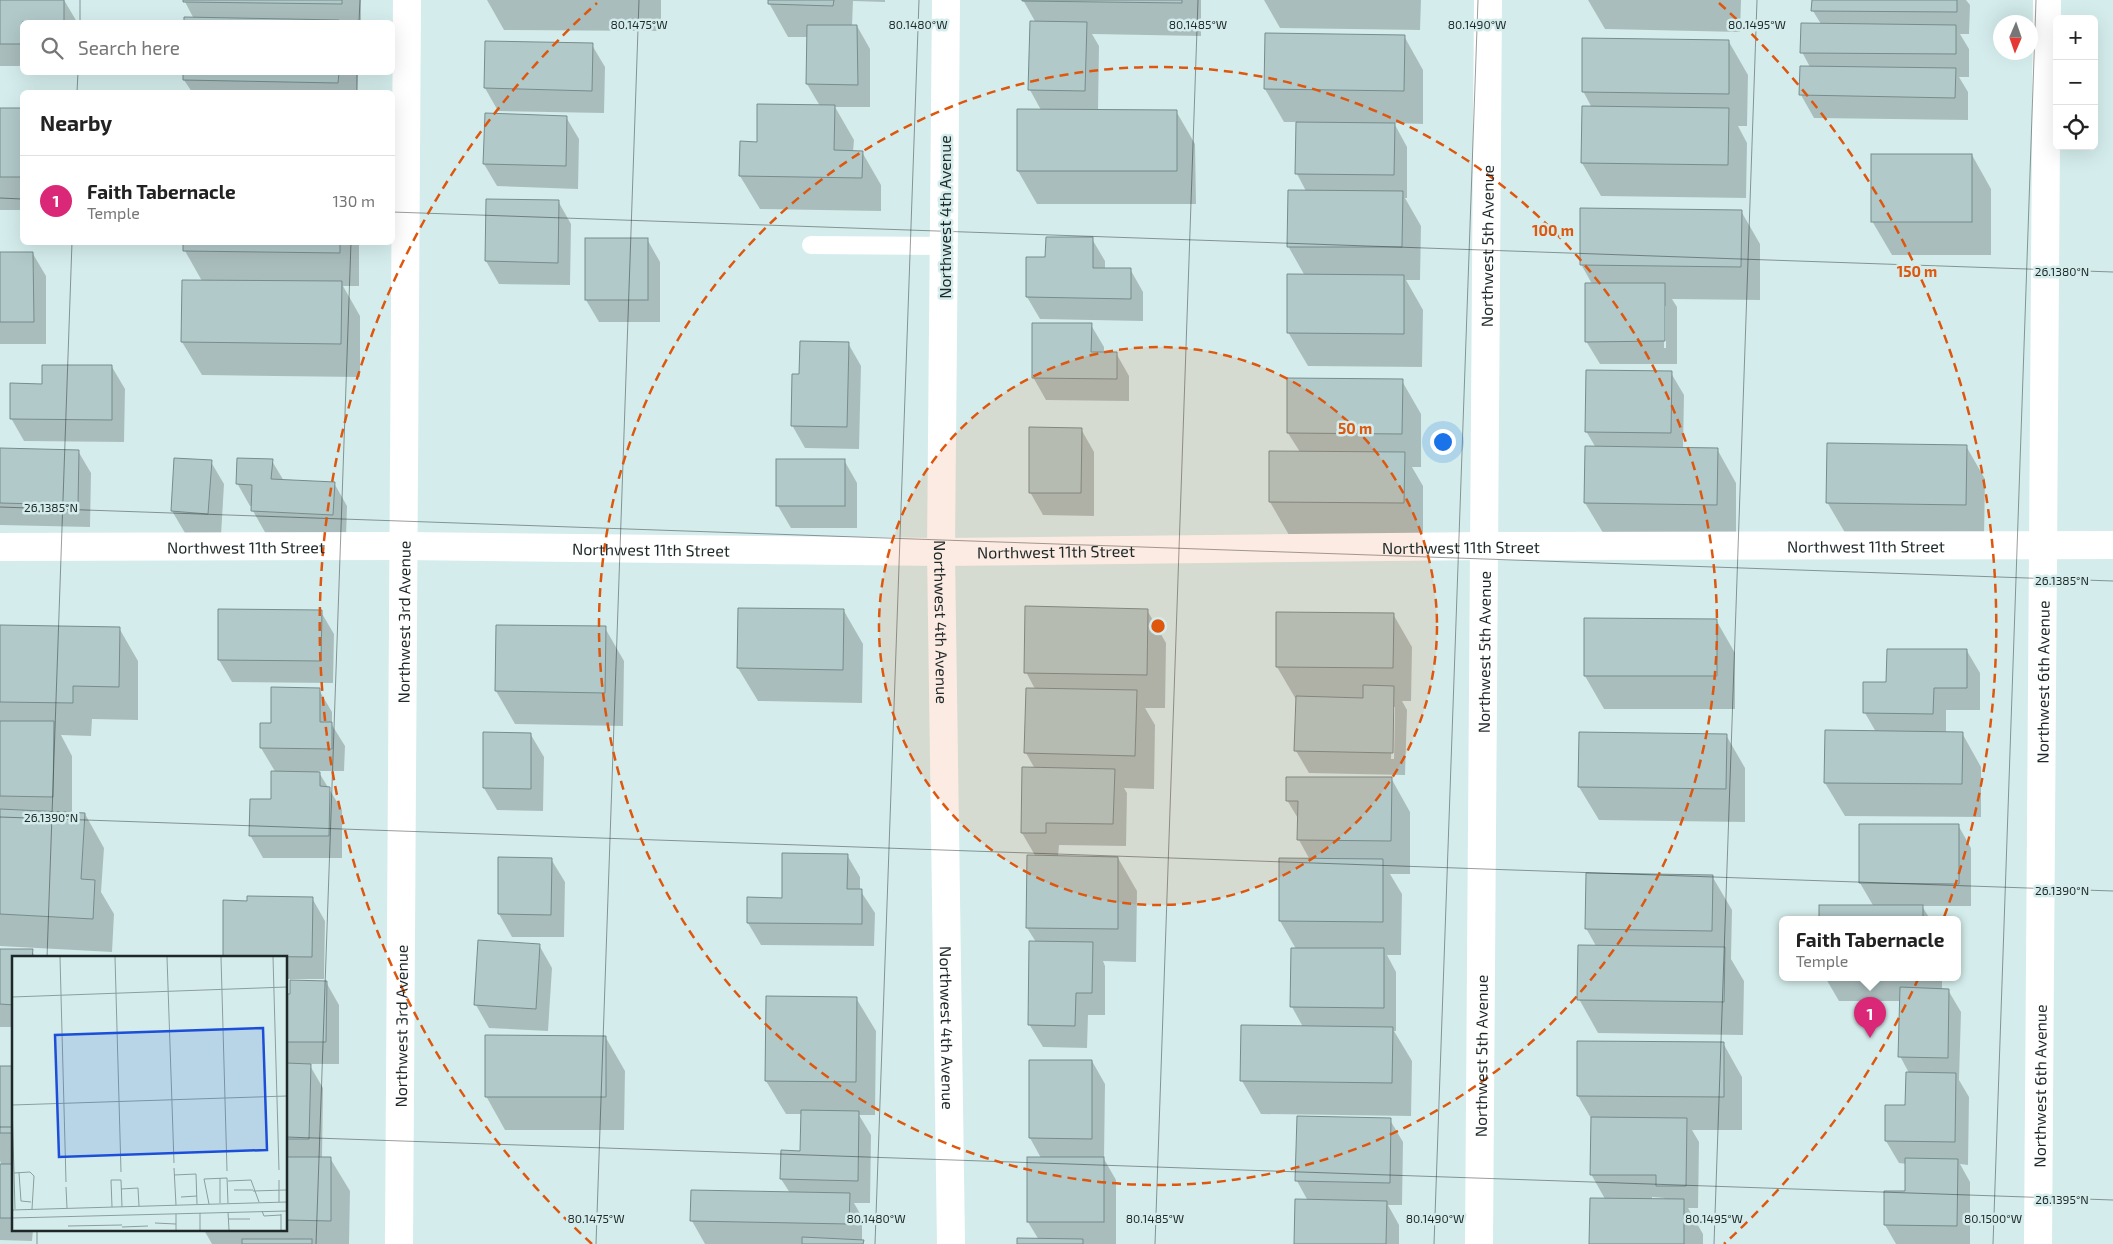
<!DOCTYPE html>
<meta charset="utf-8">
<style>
:root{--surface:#fff;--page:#f6f6f6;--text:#222;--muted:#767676;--line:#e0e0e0;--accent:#db2777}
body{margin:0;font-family:"Exo 2",sans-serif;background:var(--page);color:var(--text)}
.controls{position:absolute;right:15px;top:15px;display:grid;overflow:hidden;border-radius:8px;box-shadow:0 5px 20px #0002}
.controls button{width:45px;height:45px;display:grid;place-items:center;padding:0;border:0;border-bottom:1px solid var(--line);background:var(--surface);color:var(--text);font:25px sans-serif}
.compass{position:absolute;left:1993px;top:15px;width:45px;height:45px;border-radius:50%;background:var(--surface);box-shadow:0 5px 20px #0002;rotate:182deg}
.you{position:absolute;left:1442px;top:441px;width:18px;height:18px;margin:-12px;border:4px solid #fff;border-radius:50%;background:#1a73e8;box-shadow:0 0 0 8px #1a73e833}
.badge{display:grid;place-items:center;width:32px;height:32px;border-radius:50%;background:var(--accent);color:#fff;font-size:16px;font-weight:700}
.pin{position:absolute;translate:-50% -41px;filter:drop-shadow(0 1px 2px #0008)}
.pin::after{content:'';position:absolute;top:26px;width:18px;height:15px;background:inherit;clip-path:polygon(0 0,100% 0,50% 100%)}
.popup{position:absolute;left:1779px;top:916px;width:182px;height:65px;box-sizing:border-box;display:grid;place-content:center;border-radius:8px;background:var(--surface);filter:drop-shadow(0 1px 4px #0005);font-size:16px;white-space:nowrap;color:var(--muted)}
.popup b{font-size:19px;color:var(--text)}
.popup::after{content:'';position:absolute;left:50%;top:100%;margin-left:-10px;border:10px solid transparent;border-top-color:var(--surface)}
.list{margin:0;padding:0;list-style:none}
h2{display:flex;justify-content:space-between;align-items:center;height:65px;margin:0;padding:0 20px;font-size:21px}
h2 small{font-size:16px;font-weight:400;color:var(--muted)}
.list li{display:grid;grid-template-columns:32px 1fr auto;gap:15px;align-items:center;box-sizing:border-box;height:90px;padding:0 20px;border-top:1px solid var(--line)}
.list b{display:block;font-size:19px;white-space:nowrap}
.list p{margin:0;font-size:16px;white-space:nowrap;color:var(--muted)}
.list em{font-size:16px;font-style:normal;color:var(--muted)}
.icon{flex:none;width:28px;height:28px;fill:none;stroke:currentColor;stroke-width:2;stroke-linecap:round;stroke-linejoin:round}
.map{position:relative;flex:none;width:2113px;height:1244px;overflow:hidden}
.search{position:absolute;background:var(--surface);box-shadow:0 5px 20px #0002;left:20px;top:20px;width:375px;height:55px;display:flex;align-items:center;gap:12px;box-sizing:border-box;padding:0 18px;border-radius:8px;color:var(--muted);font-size:19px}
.panel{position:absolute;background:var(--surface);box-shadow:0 5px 20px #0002;left:20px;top:90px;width:375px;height:155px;border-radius:8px}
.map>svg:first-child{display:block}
</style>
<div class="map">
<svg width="2113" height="1244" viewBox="0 0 2113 1244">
<rect width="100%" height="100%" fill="#d4edec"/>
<g fill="#0003" fill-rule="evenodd">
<path d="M0,0h64l13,22h-55v44h-22z"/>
<path d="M184,0h177v22h-176v-3h9z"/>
<path d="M487,0h174v31l-157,-1z"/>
<path d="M769,0h116v2l-32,-1 -1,25h5l13,23v58h-35l19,33 -1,12h9l19,33v26l-121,-2 -20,-33 18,-33 62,-37 -13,-22 1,-47h-20l-19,-34z"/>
<path d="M1023,0h178v36l-109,-2 7,12 -1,65h78l19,33 1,60h-159l-19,-33 23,-61 -11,-20 6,-67z"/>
<path d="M1264,0h157l-1,30 -140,-2z"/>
<path d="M1588,0h153l-1,32 -135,-3z"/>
<path d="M1813,0h153l4,5 -1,29h-9l9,15v28h-10l9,15v28l-154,-2 -13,-23v-28h9l-8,-15 19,-28 -8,-13z"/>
<path d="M1404,36l19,34v54l-29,-1 13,24v51h-2l16,28 -1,54h-14l17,30 -1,57 -114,-1 -20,-34 17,-56 -17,-30 18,-55 -9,-17v-52h-13l-19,-33z"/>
<path d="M486,42l106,3 13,22 -1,46 -106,-2 -13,-23z"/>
<path d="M1729,42l19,33 -1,51h-9l9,17 -1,55 -145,-2 -19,-33 10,-55 -9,-17z"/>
<path d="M184,72h174l-1,20h-165l-8,-12z"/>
<rect x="0" y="110" width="22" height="100"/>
<path d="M566,117l13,22 -1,50 -81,-3 -13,-22z"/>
<path d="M1972,155l19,34v66h-99l-20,-34z"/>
<path d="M558,201l13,23 -1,61 -71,-1 -13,-23z"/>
<path d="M1741,211l19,33v56l-88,-1 5,8v57h-77l-14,-23 6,-57 -11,-20zM1664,306h2v42h-2z"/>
<path d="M647,239l13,23v60h-61l-13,-22z"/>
<path d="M1092,239l13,22v8h25l13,23v29l-103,-2 -13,-22 20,-38z"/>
<path d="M185,242h174v44h-16l17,30v61l-158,-2 -20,-33 20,-61 -17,-30z"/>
<path d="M0,253l33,1 13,22v68h-46z"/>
<path d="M1091,325l13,22v6h12l13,23v25l-83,-1 -13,-23z"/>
<path d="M848,343l13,23 -2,83 -54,-1 -13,-23z"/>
<path d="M112,367l13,22 -1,53 -100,-1 -13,-23 32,-33z"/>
<path d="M1671,373l13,22 -1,54h34l19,34v55l-131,-2 -20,-33 1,-55h10l-10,-17z"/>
<path d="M1402,381l19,33v53h-9l11,19v50l-134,-1 -19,-33 30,-50 -12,-19z"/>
<path d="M1081,429l13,23v64l-51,-1 -13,-23z"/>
<path d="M1966,446l19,33 -1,59 -137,-2 -20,-34z"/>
<path d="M0,450l78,1 13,22 -1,54 -90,-2z"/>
<path d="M844,460l13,23v45h-66l-13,-22z"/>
<path d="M272,461l12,20 50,2 13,23 -1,32 -80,-4 -13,-23v-5h-3l-13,-23z"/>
<path d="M211,462l13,22 -3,52 -36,-3 -13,-22z"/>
<path d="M1147,610l19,33 -1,65h-20l10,17 -1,64 -30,-1 3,5 -1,53 -67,-1 -1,12 60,1 19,33 -1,71 -33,-1 2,5v49h-17l-1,33 -44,-1 -14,-23 7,-82 -9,-14 9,-71 -14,-24 13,-64 -9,-16 9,-64 -9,-17z"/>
<path d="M844,611l19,33 -1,59 -104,-2 -20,-33z"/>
<path d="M321,612l13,22 -1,49 -101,-1 -13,-22z"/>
<path d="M1393,614l19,33 -1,54h-9l5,9 -2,65 -96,-2 -13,-22 1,-50 -20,-34zM1393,707h2l-1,52h-3z"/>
<path d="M1716,620l19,33v56h-131l-19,-33z"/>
<path d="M0,627l119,1 19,33v59l-46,-1 -1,17 -30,-1 11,21v58h13l19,34 -3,44 13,22 -2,38 -112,-6z"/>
<path d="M605,628l19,33 -1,65 -108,-2 -19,-33z"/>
<path d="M1967,651l13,22v37h-34v23h16l19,34v50l-136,-1 -20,-33 51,-51 -11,-19 23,-30z"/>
<path d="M319,690l13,22v13l13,21 -1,25h-26l24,39v48h-79l-13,-23 22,-35 4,-27 -15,-25 11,-24z"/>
<path d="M1580,733l146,2 19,33v54l-146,-2 -20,-33z"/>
<path d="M531,735l13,22 -1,54 -46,-1 -13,-22z"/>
<path d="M1391,778l19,34v62h-20l12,20 -1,61h-14l9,17v59h-2l18,30 -1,55 -150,-2 -19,-33v-55l61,1 -11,-20 4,-58 -16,-28 30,-61 -11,-20v-20l-12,-20z"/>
<path d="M1958,825l13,23v58h-49l8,13h-110v-12h54l-14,-24z"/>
<path d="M847,855l13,22v13l15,23 -1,33 -113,-1 -13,-22z"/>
<path d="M551,859l14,23 -1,55h-52l-13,-23z"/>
<path d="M1712,876l20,34 -1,49 13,22 -1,54 -145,-2 -19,-34 17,-53 -10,-18z"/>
<path d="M312,898l13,23 -1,58h-38v-21h-61l-1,-2 24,-54z"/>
<path d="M539,945l13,23 -4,63 -59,-3 -13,-23z"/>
<path d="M0,951h32l4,7h-22v69h-14z"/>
<path d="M1825,977h117v13h6l13,22 -2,68 10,17 -1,68 -8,-1 10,18v62h-74l-11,-19 22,-33v-28l-8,-1 -13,-22 20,-34 3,-34 -9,-17 1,-55h-62z"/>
<path d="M326,982l13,23v59h-30l14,24 -1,70h8l20,33 -1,53h-137l-8,-14h82v-235h6z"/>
<path d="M856,998l20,33 -1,84h-16l12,20 -1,68h-16l8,14v25l2,2h-159l-13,-23v-29l98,1 -9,-14 20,-27 1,-38h-16l-20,-33z"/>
<path d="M606,1038l19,33 -1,59h-119l-19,-34z"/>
<path d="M1723,1043l19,34v53h-50l7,12 -1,66h-10l15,26v10h-113l15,-45 -14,-25 1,-54 -14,-24zM1652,1197l12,1 2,2h-14z"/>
<path d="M1030,1061h62l13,23 -1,75 12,21v64h-97l20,-4 -11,-18 13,-64 -11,-20z"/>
<path d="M0,1067h14v163h19l-1,11 -32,-1v-75h2l-2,-4z"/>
<path d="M1390,1120l13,22 -1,63h-14l11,20v19h-104l13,-43 -11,-20z"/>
</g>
<g fill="#b1c9c9" stroke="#778d8d">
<path d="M0,0h64v22h-42v22h-22z"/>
<path d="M183,0h159v4l-159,-2z"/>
<path d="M768,0h66l-1,6 -65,-2z"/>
<path d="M1022,0h160v3l-160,-2z"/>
<path d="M1812,0h145v12l-146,-1z"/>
<path d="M184,17l155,3v2h-155z"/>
<path d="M1030,21l57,1 -2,69 -57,-1z"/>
<path d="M1801,23l155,2v29l-156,-1z"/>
<path d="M807,25h50l1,60 -52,-1z"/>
<path d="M1265,33l140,2 -1,56 -140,-2z"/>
<path d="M1582,38l147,2v54l-147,-2z"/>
<path d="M485,41l108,2 -1,48 -108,-3z"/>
<path d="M1800,66l156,2 -1,30 -156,-3z"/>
<path d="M183,72h156l-1,11 -155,-3z"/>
<path d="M757,104l78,1 -1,45 29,1 -1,27 -123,-2 1,-35 17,1z"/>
<path d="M1582,106l147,2 -1,57 -147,-2z"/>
<rect x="0" y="108" width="22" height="69"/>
<path d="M1017,109l160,1v61h-160z"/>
<path d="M485,113l82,3 -1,50 -83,-2z"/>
<path d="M1296,122l99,1 -1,52 -99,-1z"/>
<rect x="1871" y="154" width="101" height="68"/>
<path d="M1288,190l115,1 -1,56h-115z"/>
<path d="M486,199l73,1 -1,63 -73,-2z"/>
<path d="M1580,208l162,2 -1,57 -161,-2z"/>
<path d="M1046,237h47v31h38v31l-105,-2v-40h19z"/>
<rect x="585" y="238" width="63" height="62"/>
<path d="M183,242h157v11l-157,-2z"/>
<path d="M0,252h33l1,70h-34z"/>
<path d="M1287,274l117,1v59l-117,-1z"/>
<path d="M182,280l160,1 -1,63 -160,-2z"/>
<path d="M1585,283h80v58l-80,1z"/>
<path d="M1032,323h60l-1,29h26v27l-85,-1z"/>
<path d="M800,341l49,1 -2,85 -56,-1 1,-52h7z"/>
<path d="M42,365h70v55l-102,-1v-36l32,1z"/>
<path d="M1586,370l86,1 -1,62 -86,-1z"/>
<path d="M1287,378l116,1 -1,55 -115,-1z"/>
<path d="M1029,427l53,1 -1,65h-52z"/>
<path d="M1827,443l140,2 -1,60 -140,-2z"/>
<path d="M1585,446l133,2 -1,57 -133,-2z"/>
<path d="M0,448l79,2 -1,55 -78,-2z"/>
<path d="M1269,451l136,1 -1,51 -135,-1z"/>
<path d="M174,458l38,2 -4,54 -37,-3z"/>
<path d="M237,458l36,1 -2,20 64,3 -2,33 -82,-4 1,-26 -16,-1z"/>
<rect x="776" y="459" width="69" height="47"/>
<path d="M1025,606l123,3 -1,66 -123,-2z"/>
<path d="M738,608l106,1 -1,61 -106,-2z"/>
<path d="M218,609l104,1 -1,51 -103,-1z"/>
<path d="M1276,612l118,1 -1,55 -117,-1z"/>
<path d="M1584,618l133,1v57h-133z"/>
<path d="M0,625l120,2 -1,60 -46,-1v17l-73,-1z"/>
<path d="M496,625l110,1 -1,67 -110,-2z"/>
<path d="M1887,649h80v39h-33l-1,26 -70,-1v-31h23z"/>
<path d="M1363,685l31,1 -1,67 -99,-2 2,-55 67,2z"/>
<path d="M271,687l49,1v34h12v27l-72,-1v-25h11z"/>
<path d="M1026,688l111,2 -2,66 -111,-3z"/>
<path d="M0,721h54l-1,76 -53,-1z"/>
<path d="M1825,730l138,2 -1,52 -138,-1z"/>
<path d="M483,732l48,1v56l-48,-1z"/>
<path d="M1579,732l148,2 -1,55 -148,-2z"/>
<path d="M1022,767l93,2 -2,55 -67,-1v10h-25z"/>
<path d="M271,771l49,1v14l10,1 -1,49h-80l1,-37h21z"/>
<path d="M1286,777h106l-1,64 -94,-1 1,-39h-12z"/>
<path d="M0,809l85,4 -4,66 14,1 -2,39 -93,-5z"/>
<path d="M1859,824h100v60l-100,-1z"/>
<path d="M782,853l66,1 -1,35h15v35l-115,-1v-26l35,1z"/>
<path d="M1027,855l91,2v72l-92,-1z"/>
<path d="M498,857l54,1 -1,57 -53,-1z"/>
<path d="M1279,858l104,1v63l-104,-1z"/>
<path d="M1586,873l127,2 -1,56 -127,-2z"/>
<path d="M247,896l66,1 -1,60 -89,-1v-56l24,1z"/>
<rect x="1819" y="905" width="104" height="14"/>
<path d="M478,940l62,4 -4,65 -62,-4z"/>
<path d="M1029,941l64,1 -1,51h-16l-1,33 -47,-1z"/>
<path d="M1578,945l147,2 -1,55 -147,-2z"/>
<path d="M1291,948h93v60l-94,-1z"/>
<path d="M0,949h33l-1,9h-18v47l-14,-1z"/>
<path d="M290,980l37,1 -1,61h-40v-48h4z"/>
<path d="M1900,987l49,2 -1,69 -50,-1z"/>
<path d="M766,996l91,1 -1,85 -91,-1z"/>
<path d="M1241,1025l152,2 -1,56 -152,-2z"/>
<path d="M485,1035l121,1v61h-121z"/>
<path d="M1577,1041l147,1v55l-147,-1z"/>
<path d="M1029,1060h63v79l-63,-1z"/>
<path d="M286,1063l25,1 -2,75h-23z"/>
<rect x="0" y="1066" width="14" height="67"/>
<path d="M1906,1072l50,1 -1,69 -70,-1v-36h20z"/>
<path d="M801,1110l58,1 -1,70 -78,-2 1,-29 19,1z"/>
<path d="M1297,1116l94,2 -1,65 -95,-2z"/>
<path d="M1591,1117l96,1 -1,68h-30v-11h-66z"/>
<path d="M286,1157h45v64l-45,-1z"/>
<rect x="1027" y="1157" width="77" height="65"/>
<path d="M1905,1158l53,1 -1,67 -73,-1v-34h21z"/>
<rect x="0" y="1164" width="14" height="54"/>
<path d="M691,1190l159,3 -1,31 -159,-3z"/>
<path d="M1590,1198l94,1v45h-95z"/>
<path d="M1295,1199l92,2 -1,43h-92z"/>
<path d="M802,1237l62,3 -1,4h-61z"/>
<path d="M1017,1238l66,1v5h-66z"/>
<rect x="242" y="1239" width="70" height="5"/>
</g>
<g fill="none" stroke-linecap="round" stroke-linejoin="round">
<path stroke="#fff" stroke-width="18" d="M811,245l133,1"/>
<g stroke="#fff" stroke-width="28">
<path id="s1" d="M946,0l-5,552 10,692"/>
<path id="s2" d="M0,547l404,-1 537,6 543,-6 629,-1"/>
<path id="s3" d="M399,1244l8,-1244"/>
<path id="s4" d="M1479,1244l9,-1244"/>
<path id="s5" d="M2038,1244l9,-1244"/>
</g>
</g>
<path fill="none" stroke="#1e2828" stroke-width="1" stroke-opacity="0.45" d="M80,22v-22M359,22l1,-22M77,92l1,-20M357,92v-20M0,198l22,1M392,212l1721,60M0,507l2113,74M0,817l2113,74M47,958l25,-716M0,1127h14M286,1137l1827,63M37,1244v-14M316,1244l35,-1002M596,1244l43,-1244M875,1244l44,-1244M1155,1244l43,-1244M1434,1244l44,-1244M1714,1244l43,-1244M1993,1244l43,-1244"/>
<circle cx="1158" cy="626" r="279" fill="#de570d" fill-opacity=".12"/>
<g fill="none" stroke="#de570d" stroke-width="2.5" stroke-dasharray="9 6">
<circle cx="1158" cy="626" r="279"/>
<circle cx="1158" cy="626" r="559"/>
<path d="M592 1244A838 838 0 0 1 597 3M1719 3A838 838 0 0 1 1724 1244"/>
</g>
<g text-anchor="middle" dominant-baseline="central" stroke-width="5" stroke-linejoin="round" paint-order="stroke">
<g font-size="16" fill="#1e2828" stroke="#d4edec">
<text transform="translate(944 217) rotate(-90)">Northwest 4th Avenue</text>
<text stroke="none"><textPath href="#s4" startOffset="998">Northwest 5th Avenue</textPath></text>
<text stroke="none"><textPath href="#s2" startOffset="1866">Northwest 11th Street</textPath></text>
<text stroke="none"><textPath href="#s2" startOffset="1461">Northwest 11th Street</textPath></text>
<text stroke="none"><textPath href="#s2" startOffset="246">Northwest 11th Street</textPath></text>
<text stroke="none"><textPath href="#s2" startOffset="651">Northwest 11th Street</textPath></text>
<text stroke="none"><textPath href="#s2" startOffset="1056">Northwest 11th Street</textPath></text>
<text stroke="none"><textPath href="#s3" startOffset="622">Northwest 3rd Avenue</textPath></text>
<text stroke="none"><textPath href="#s1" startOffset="622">Northwest 4th Avenue</textPath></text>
<text stroke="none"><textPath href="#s4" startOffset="592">Northwest 5th Avenue</textPath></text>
<text stroke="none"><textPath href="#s5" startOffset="562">Northwest 6th Avenue</textPath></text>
<text stroke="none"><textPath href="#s3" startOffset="218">Northwest 3rd Avenue</textPath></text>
<text stroke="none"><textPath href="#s1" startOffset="1028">Northwest 4th Avenue</textPath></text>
<text stroke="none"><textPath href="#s4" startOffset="188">Northwest 5th Avenue</textPath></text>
<text stroke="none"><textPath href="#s5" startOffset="158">Northwest 6th Avenue</textPath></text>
</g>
</g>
<g transform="translate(12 956)">
<rect width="275" height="275" fill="#d4edec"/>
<path fill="none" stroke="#8b9e9e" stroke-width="1" d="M48,1l6,225M103,1l6,215M155,1l7,206M209,1l6,214M261,1l6,213M0,41l275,-10M0,147l3,106M0,149l275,-9M162,212l2,37M2,217l16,-1 4,4 -2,33M7,217l2,28 10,1M162,219l22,-1 1,30M267,224v22M216,225l23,-1 8,22M54,231l1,21M109,233l17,-1 1,18M222,234h19M241,235l33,-1M169,241l16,-1M208,247v-25M197,248l-5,-25 23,-1 1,25M100,251l-1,-27h10l1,27M0,254l275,-8M250,255l2,5 17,-1M216,256l1,18M188,257v17M164,258v16M269,258v16M0,262l275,-7M216,263h22M143,267l21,1M56,270l54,-1M110,271l26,-1"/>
<path fill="#1d4ed8" fill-opacity="0.15" stroke="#1d4ed8" stroke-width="2.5" d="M251,72l4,122 -208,7 -4,-122z"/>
<rect width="275" height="275" fill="none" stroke="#1e2828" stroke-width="2.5"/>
</g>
<g font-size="12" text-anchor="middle" fill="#1e2828" stroke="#d4edec" stroke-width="5" stroke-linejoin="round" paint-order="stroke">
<text x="639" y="29">80.1475°W</text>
<text x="918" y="29">80.1480°W</text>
<text x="1198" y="29">80.1485°W</text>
<text x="1477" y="29">80.1490°W</text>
<text x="1757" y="29">80.1495°W</text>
<text x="2062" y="276">26.1380°N</text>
<text x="51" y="512">26.1385°N</text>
<text x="2062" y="585">26.1385°N</text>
<text x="51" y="822">26.1390°N</text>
<text x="2062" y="895">26.1390°N</text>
<text x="2062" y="1204">26.1395°N</text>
<text x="596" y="1223">80.1475°W</text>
<text x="876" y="1223">80.1480°W</text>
<text x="1155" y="1223">80.1485°W</text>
<text x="1435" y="1223">80.1490°W</text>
<text x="1714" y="1223">80.1495°W</text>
<text x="1993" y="1223">80.1500°W</text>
</g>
<circle cx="1158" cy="626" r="8" fill="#de570d" stroke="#d4edec" stroke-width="2.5"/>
<g font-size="15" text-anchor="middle" font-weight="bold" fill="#de570d" stroke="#d4edec" stroke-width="5" stroke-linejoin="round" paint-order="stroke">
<text x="1553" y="236">100 m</text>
<text x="1917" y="277">150 m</text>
<text x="1355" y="434">50 m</text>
</g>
</svg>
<div class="controls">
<button>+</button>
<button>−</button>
<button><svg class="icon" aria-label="locate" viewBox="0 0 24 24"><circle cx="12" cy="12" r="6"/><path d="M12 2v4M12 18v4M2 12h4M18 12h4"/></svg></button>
</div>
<svg class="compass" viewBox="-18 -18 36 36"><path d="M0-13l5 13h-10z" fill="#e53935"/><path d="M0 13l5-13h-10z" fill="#767676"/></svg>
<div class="you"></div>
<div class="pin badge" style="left:1870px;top:1038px">1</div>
<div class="popup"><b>Faith Tabernacle</b>Temple</div>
<div class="search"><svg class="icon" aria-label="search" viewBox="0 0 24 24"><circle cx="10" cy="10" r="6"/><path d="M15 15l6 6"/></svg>Search here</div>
<section class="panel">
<h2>Nearby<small></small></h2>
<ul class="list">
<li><span class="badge">1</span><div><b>Faith Tabernacle</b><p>Temple</p></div><em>130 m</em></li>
</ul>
</section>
</div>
